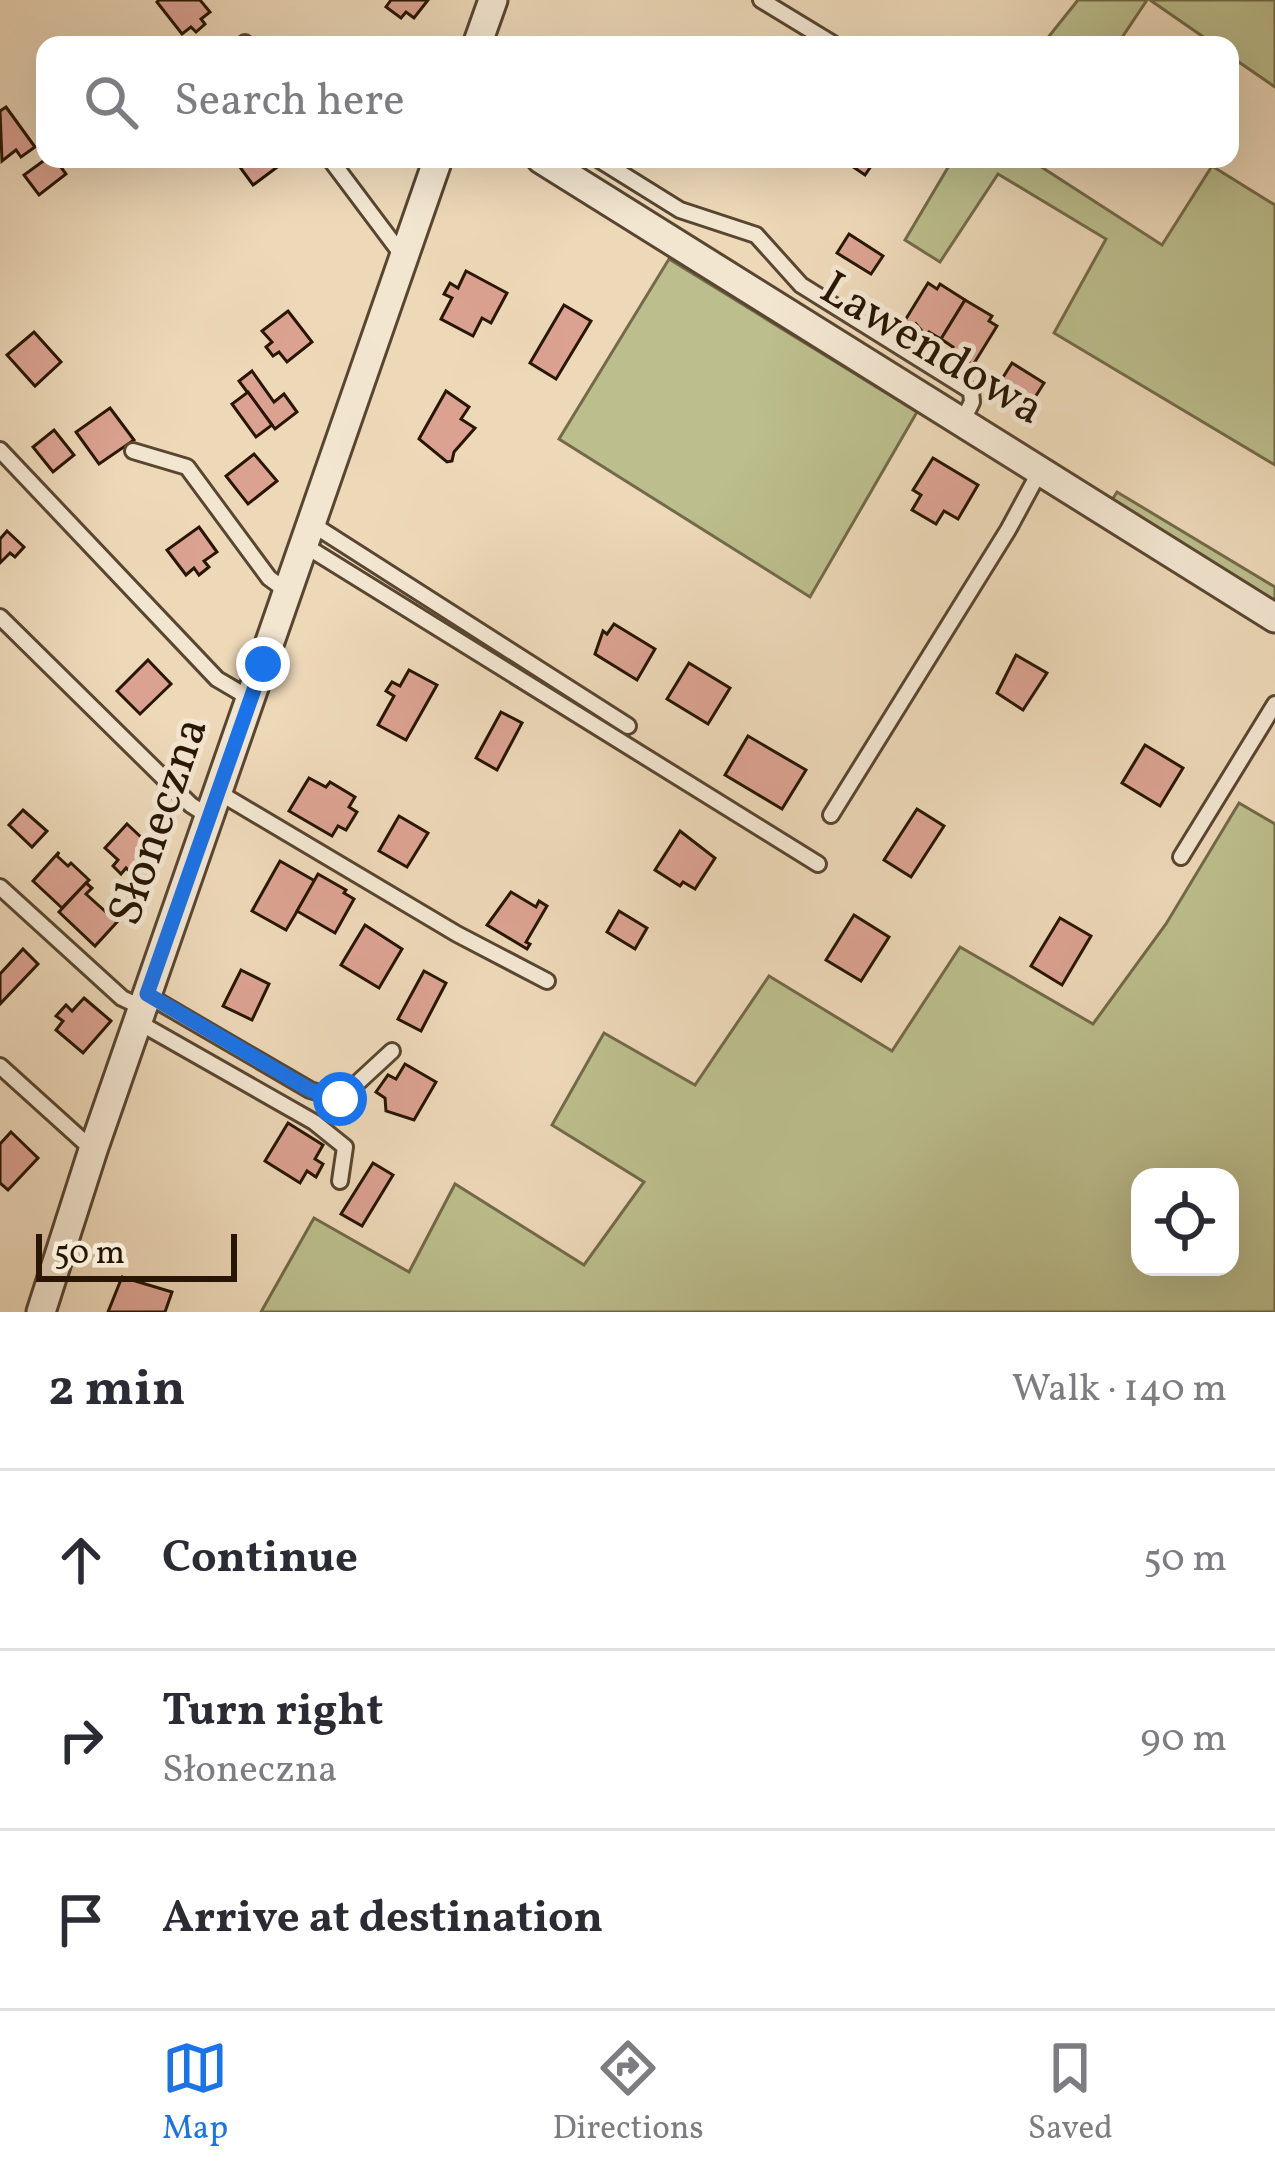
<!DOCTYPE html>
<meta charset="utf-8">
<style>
:root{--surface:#fff;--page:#f2f2f3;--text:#2b2b33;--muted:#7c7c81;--line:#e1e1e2;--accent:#1a73e8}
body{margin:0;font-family:Vollkorn,serif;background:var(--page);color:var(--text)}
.controls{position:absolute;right:36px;bottom:36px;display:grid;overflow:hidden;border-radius:24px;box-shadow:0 12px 48px #0002}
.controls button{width:108px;height:108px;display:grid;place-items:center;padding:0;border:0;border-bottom:3px solid var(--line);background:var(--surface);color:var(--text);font:60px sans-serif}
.scale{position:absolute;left:36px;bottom:30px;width:201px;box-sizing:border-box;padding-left:12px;border:6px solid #281602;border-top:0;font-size:33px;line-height:42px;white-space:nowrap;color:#281602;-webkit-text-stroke:9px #f3e6d1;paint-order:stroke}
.stop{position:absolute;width:36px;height:36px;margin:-27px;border:9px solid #1a73e8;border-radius:50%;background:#fff}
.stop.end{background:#1a73e8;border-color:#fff;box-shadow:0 3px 12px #0008}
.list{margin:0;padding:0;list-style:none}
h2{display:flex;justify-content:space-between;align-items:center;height:156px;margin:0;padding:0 48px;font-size:51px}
h2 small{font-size:39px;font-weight:400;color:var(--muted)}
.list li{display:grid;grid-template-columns:78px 1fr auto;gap:36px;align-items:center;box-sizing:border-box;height:180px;padding:0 48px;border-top:3px solid var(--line)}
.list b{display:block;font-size:45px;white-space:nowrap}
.list p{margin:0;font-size:39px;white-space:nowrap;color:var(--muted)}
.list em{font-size:39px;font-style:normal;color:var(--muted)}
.icon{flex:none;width:66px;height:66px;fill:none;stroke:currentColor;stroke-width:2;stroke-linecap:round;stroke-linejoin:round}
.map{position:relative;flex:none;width:1275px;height:1312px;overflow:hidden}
.search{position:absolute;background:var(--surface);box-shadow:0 12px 48px #0002;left:36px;right:36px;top:36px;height:132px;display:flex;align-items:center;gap:30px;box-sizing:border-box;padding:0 42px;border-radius:24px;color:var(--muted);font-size:45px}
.sheet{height:696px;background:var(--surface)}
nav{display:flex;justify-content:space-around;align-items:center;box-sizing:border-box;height:168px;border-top:3px solid var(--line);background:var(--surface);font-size:33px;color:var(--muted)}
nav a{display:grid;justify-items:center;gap:6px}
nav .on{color:var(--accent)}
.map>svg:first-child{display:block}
</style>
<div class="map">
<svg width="1275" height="1312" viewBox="0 0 1275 1312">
<rect width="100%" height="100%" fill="#edd8b8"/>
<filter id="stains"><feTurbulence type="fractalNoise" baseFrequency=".00167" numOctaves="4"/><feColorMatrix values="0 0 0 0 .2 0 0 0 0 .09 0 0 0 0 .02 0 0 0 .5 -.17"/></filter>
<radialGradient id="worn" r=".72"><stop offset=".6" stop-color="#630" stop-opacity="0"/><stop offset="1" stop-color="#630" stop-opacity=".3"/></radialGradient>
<g fill="#bcbe8d" stroke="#726a48" stroke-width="3" fill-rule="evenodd">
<path d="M1078,0h69l-30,45h-75z"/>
<path d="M1150,0h125v87l-45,-31v-11h-15z"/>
<path d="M953,159h76l133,86 50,-79 63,39v260l-221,-132 52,-94 -108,-65 -58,88 -35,-22z"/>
<path d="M669,259l248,153 -107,185 -251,-158z"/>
<path d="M1117,492l158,95v21l-163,-108z"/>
<path d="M1239,803l36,21v488h-1014l53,-94 95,54 46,-88 129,81 60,-83 -92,-57 52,-92 91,52 74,-109 123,75 68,-104 133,77 73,-100zM1230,1177v90h-90v-90z"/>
</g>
<g fill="#dba291" stroke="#281602" stroke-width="3">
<path d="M159,0h41l10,12 -9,7 4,5 -9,8 -5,-5 -9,7 -25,-32z"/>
<path d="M428,0l-14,18 -8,-6 -5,6 -15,-11 5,-7z"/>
<path d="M6,107l29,40 -14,10 -5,-7 -14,11 -2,-50z"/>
<path d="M46,159h9l11,15 -27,21 -15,-20z"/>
<path d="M234,159h54l-35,26z"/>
<path d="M849,159h27l-11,16 -19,-13z"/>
<path d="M849,234l34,22 -12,18 -34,-21z"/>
<path d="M466,271l41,22 -16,30 -9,-5 -9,18 -32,-17 11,-21 -8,-4 6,-11 8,5z"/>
<path d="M928,283l9,6 3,-5 25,16 -24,39 -12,-7 -3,4 -10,-12 -3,4 -9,-6z"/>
<path d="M965,300l27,16 -3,5 8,5 -24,39 -9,-6 2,-4 -15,-4 2,-4 -12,-8z"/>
<path d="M564,305l27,16 -35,58 -26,-16z"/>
<path d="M288,311l24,31 -25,20 -8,-10 -6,4 -7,-9 6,-5 -10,-11z"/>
<path d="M34,332l27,30 -26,24 -28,-31z"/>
<path d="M1012,363l32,20 -17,27 -32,-20z"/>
<path d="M252,371l22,31 10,-8 13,18 -22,17 -36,-48z"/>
<path d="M446,391l23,16 -8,12 14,9 -21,24 -2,9 -5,1 -28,-23z"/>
<path d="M248,392l24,33 -16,12 -24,-33z"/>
<path d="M110,408l24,32 -35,24 -23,-32z"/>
<path d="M54,430l20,25 -21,17 -20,-25z"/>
<path d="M254,454l23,27 -29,23 -22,-28z"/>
<path d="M933,458l45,27 -20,34 -14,-8 -8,13 -24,-14 9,-15 -8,-5z"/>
<path d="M199,527l18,25 -13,9 5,6 -10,8 -5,-7 -8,7 -19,-25z"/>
<path d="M7,531l17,16 -9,10 -5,-4 -10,10v-24z"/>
<path d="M614,624l41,25 -18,31 -42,-26 8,-23 4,3z"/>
<path d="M1016,655l31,18 -24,37 -26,-17z"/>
<path d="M148,660l23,24 -31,30 -23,-23z"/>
<path d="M689,663l41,25 -22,36 -41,-25z"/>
<path d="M409,670l28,15 -31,55 -28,-15 16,-29 -8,-5 6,-9 8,4z"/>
<path d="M501,712l21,11 -25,47 -21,-12z"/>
<path d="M748,736l58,34 -24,39 -57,-34z"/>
<path d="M1145,745l38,23 -23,38 -38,-23z"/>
<path d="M309,778l17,9 4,-5 25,15 -6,10 8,5 -11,18 -8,-4 -6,10 -43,-25z"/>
<path d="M917,809l27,17 -33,51 -27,-17z"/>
<path d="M23,810l24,21 -15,16 -23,-22z"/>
<path d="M399,816l29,17 -21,34 -28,-16z"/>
<path d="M127,824l30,28 -23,23 -8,-7 -5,6 -8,-8 5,-6 -13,-12z"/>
<path d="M680,831l35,27 -20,31 -12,-7 -3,4 -25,-16z"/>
<path d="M59,852l-2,4 11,10 3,-3 18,17 -27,28 -29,-27z"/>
<path d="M280,861l35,20 -29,49 -34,-19z"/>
<path d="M318,874l28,16 -2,3 10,6 -19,34 -38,-22z"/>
<path d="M86,883l6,5 -6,6 31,28 -22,24 -36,-34z"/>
<path d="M511,892l25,15 3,-6 8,5 -21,36 4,2 -3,5 -40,-24z"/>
<path d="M619,911l28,17 -12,21 -28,-17z"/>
<path d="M854,915l35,22 -28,44 -35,-21z"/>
<path d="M1060,918l31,18 -29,49 -31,-19z"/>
<path d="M365,925l37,24 -23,39 -38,-23z"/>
<path d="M23,949l15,15 -38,40v-30z"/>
<path d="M241,970l28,14 -17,36 -29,-14z"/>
<path d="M424,971l22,12 -25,48 -23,-12z"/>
<path d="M84,998l27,23 -28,32 -27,-23 7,-9 -7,-5 10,-11 6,6z"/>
<path d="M405,1064l31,18 -22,38 -28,-9 -1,-13 -9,-6 12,-17 8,4z"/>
<path d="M288,1123l35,22 -8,14 8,5 -7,13 -9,-6 -7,12 -35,-22z"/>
<path d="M11,1132l27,26 -30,32 -8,-7v-39z"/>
<path d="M373,1163l20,12 -31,51 -21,-12z"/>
<path d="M122,1277l50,15 -7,20h-57z"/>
</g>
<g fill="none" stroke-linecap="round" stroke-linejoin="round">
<defs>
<g id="service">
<path d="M761,0l74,45"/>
<path d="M245,43l2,2"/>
<path d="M330,159l75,100"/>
<path d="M598,159l82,51 76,25 45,50 170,106 1,11 -10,20"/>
<path d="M0,450l217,229 34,20"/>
<path d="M133,451l54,16 82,111 19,14"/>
<path d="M312,524l316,202"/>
<path d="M304,545l514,319"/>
<path d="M0,617l191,188 19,12"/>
<path d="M218,792l239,142 90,47"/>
<path d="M831,815l177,-285 33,-61"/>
<path d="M1181,857l94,-153"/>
<path d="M0,887l122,111 21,10"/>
<path d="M147,995l163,95 30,9 52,-48"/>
<path d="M138,1022l176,100 31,25 -5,34"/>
<path d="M0,1066l93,84"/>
</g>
<g id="minor">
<path d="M477,45l16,-45"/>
<path d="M541,159l734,459"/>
<path d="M41,1312l52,-162 345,-991"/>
</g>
</defs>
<use href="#service" stroke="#594630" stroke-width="20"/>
<use href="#minor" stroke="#594630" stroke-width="33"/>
<use href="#service" stroke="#f3e6d1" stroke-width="14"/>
<use href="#minor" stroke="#f3e6d1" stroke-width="27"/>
</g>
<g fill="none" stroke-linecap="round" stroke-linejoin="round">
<path stroke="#1a73e8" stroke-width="15" d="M263,664l-116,330 163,96 30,9"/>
</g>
<g text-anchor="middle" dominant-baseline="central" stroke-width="10" stroke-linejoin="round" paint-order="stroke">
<g font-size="48" fill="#281602" stroke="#f3e6d1">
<text transform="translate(931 350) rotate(31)">Lawendowa</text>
<text transform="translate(160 822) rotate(-71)">Słoneczna</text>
</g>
</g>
<rect width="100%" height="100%" filter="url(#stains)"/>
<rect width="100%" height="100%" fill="url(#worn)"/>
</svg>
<div class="controls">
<button><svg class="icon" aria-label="locate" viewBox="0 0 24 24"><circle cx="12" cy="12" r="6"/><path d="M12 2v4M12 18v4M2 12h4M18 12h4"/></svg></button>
</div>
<div class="scale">50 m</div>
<div class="stop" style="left:340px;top:1099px"></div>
<div class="stop end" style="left:263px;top:664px"></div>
<div class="search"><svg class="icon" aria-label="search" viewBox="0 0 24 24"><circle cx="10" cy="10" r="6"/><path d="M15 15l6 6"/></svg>Search here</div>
</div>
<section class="sheet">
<h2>2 min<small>Walk · 140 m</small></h2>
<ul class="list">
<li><svg class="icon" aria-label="ahead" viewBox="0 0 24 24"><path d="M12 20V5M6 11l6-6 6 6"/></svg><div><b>Continue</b></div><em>50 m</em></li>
<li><svg class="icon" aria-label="right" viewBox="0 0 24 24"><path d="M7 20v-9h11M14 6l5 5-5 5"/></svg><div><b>Turn right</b><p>Słoneczna</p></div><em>90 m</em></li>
<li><svg class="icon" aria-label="arrive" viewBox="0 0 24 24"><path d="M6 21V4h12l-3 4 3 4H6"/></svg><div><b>Arrive at destination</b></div></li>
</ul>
</section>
<nav>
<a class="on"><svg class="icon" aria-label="map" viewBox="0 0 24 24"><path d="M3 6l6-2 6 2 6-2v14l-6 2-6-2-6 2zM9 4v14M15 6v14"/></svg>Map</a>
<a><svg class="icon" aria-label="directions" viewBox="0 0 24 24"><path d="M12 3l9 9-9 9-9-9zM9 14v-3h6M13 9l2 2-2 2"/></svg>Directions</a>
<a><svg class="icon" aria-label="saved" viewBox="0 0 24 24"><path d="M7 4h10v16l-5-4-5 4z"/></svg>Saved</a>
</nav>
